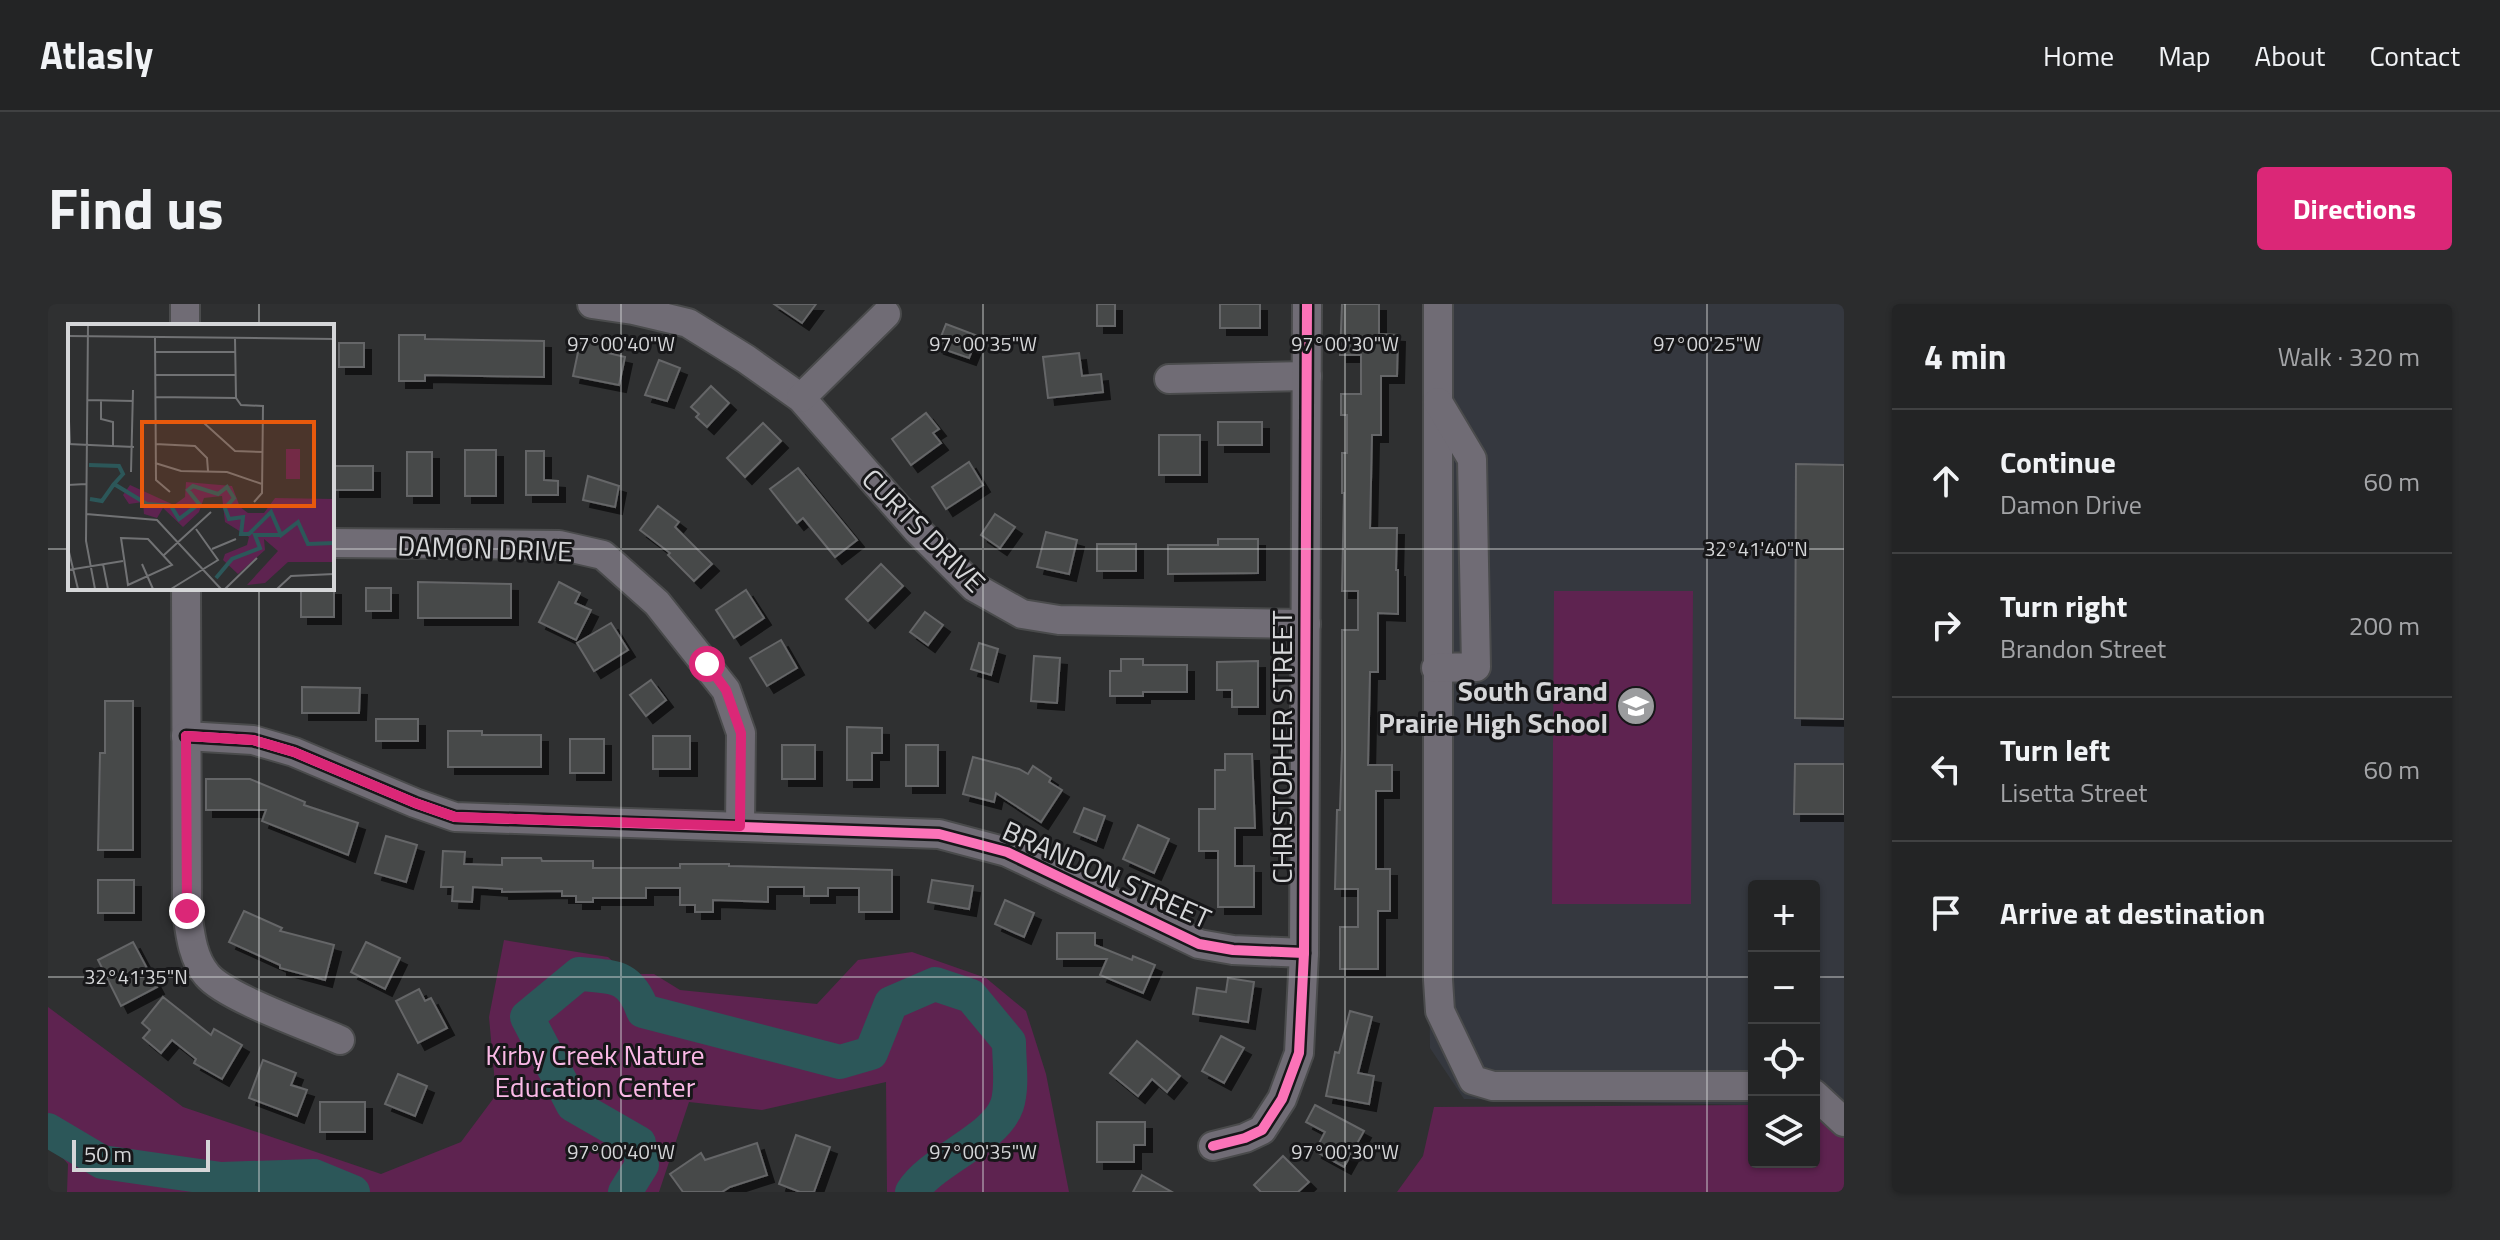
<!DOCTYPE html>
<meta charset="utf-8">
<style>
:root{--surface:#232425;--page:#2b2c2d;--text:#f1f3f6;--muted:#a3a4a7;--line:#404142;--accent:#db2777}
body{margin:0;font-family:"Titillium Web",sans-serif;background:var(--page);color:var(--text)}
.controls{position:absolute;right:24px;bottom:24px;display:grid;overflow:hidden;border-radius:8px;box-shadow:0 2px 6px #0004}
.controls button{width:72px;height:72px;display:grid;place-items:center;padding:0;border:0;border-bottom:2px solid var(--line);background:var(--surface);color:var(--text);font:40px sans-serif}
.scale{position:absolute;left:24px;bottom:20px;width:138px;box-sizing:border-box;padding-left:8px;border:4px solid #d5d6d8;border-top:0;font-size:22px;line-height:28px;white-space:nowrap;color:#d5d6d8;-webkit-text-stroke:6px #171719;paint-order:stroke}
.stop{position:absolute;width:24px;height:24px;margin:-18px;border:6px solid #db2777;border-radius:50%;background:#fff}
.stop.end{background:#db2777;border-color:#fff;box-shadow:0 2px 8px #0008}
.list{margin:0;padding:0;list-style:none}
h2{display:flex;justify-content:space-between;align-items:center;height:104px;margin:0;padding:0 32px;font-size:34px}
h2 small{font-size:26px;font-weight:400;color:var(--muted)}
.list li{display:grid;grid-template-columns:52px 1fr auto;gap:24px;align-items:center;box-sizing:border-box;height:144px;padding:0 32px;border-top:2px solid var(--line)}
.list b{display:block;font-size:30px;white-space:nowrap}
.list p{margin:0;font-size:26px;white-space:nowrap;color:var(--muted)}
.list em{font-size:26px;font-style:normal;color:var(--muted)}
.icon{flex:none;width:44px;height:44px;fill:none;stroke:currentColor;stroke-width:2;stroke-linecap:round;stroke-linejoin:round}
.map{position:relative;flex:none;width:1796px;height:888px;overflow:hidden;border-radius:8px}
header{display:flex;align-items:center;gap:48px;box-sizing:border-box;height:112px;padding:0 40px;background:var(--surface);border-bottom:2px solid var(--line)}
header strong{font-size:38px}
nav{display:flex;gap:44px;margin-inline-start:auto;font-size:28px}
.intro{display:flex;align-items:center;justify-content:space-between;box-sizing:border-box;height:192px;padding:0 48px}
h1{margin:0;font-size:56px}
.button{padding:20px 36px;border-radius:8px;background:var(--accent);color:#fff;font-size:28px;font-weight:700}
main{display:flex;gap:48px;padding:0 48px}
aside{flex:1;background:var(--surface);border-radius:8px;box-shadow:0 2px 6px #0004}
.map>svg:first-child{display:block}
</style>
<header>
<strong>Atlasly</strong>
<nav><a>Home</a><a>Map</a><a>About</a><a>Contact</a></nav>
</header>
<div class="intro"><h1>Find us</h1><a class="button">Directions</a></div>
<main>
<div class="map">
<svg width="1796" height="888" viewBox="0 0 1796 888">
<defs>
<filter id="shadow"><feDropShadow dx="7" dy="7" stdDeviation="0" flood-color="#0009"/></filter>
</defs>
<rect width="100%" height="100%" fill="#2f3031"/>
<path fill="#35383f" d="M1384,0h412v802l-30,-1v-219h-60v219l-290,-6 -34,-51 -3,-275z"/>
<g fill="#5e2350">
<path d="M1506,287h139l-2,313h-139z"/>
<path d="M456,636l104,17 19,17h27l26,16 137,14 41,-44 54,-8 74,26 40,33 20,63 23,118h-182l-1,-110 -124,28 -73,-8 -30,90h-592l1,-28 -15,-17 -5,1v-141l135,100 198,67 80,-32 35,-47 -7,-78z"/>
<path d="M1706,801v57h60v-57l30,1v86h-447l26,-36 11,-49z"/>
</g>
<g fill="none" stroke-linecap="round" stroke-linejoin="round">
<g stroke="#2c5759" stroke-width="34">
<path d="M0,826l54,32 119,17 93,-3 39,16"/>
<path d="M577,888l17,-27 -3,-22 -66,-38 -46,-88 52,-43c36,3 51,1 64,37l197,51 31,-9 20,-50 44,-19 36,12 38,46c0,19 4,45 -2,63 -12,35 -75,55 -95,87"/>
</g>
</g>
<g fill="#47484a" stroke="#656667" stroke-width="2" filter="url(#shadow)">
<path d="M726,0h42l-14,19z"/>
<rect x="1049" y="0" width="18" height="22"/>
<rect x="1172" y="0" width="40" height="24"/>
<path d="M1294,0h37v30l19,1 -1,41h-16v59h-9l-2,93h27l-1,42h2v44l-20,-1v59h-8l-2,93h24v26h-16v78h14v42h-12v58h-38v-42h18v-38h-23l2,-79h3l2,-60v-120h16v-39h-16l2,-98h-2v-40h5v-38h-6v-21h20v-39h-21z"/>
<path d="M898,20l32,12 -9,22 -32,-11z"/>
<path d="M351,31h26v4l119,2v36l-119,-2v6h-26z"/>
<path d="M533,34l29,6 -2,9 17,4 -6,28 -46,-9z"/>
<rect x="291" y="39" width="25" height="24"/>
<path d="M1031,49l3,23 19,-2 2,18 -55,6 -5,-41z"/>
<path d="M611,56l21,8 -13,33 -22,-6z"/>
<path d="M663,82l18,17 -22,24 -11,-10 3,-3 -8,-7z"/>
<path d="M878,109l13,16 -6,4 8,10 -30,22 -19,-26z"/>
<rect x="1170" y="118" width="44" height="23"/>
<path d="M715,119l18,18 -36,36 -18,-19z"/>
<rect x="1111" y="131" width="41" height="40"/>
<rect x="417" y="146" width="31" height="46"/>
<path d="M478,147h18v29l14,1v14h-32z"/>
<rect x="359" y="148" width="25" height="44"/>
<path d="M921,158l14,23 -37,24 -14,-22z"/>
<path d="M1748,160l48,1v254l-49,-1z"/>
<rect x="285" y="162" width="40" height="24"/>
<path d="M750,164l59,72 -22,17 -32,-39 -6,5 -27,-34z"/>
<path d="M540,172l31,10 -4,21 -32,-7z"/>
<path d="M610,202l21,16 -4,5 37,37 -18,17 -26,-26 2,-2 -30,-23z"/>
<path d="M947,210l20,13 -15,21 -19,-13z"/>
<path d="M998,228l31,8 -8,34 -32,-7z"/>
<path d="M1170,235h40v34l-90,1v-29h50z"/>
<rect x="1049" y="240" width="39" height="27"/>
<path d="M833,260l22,22 -35,35 -22,-22z"/>
<path d="M370,278l93,2v34h-93z"/>
<path d="M511,278l21,11 -5,10 16,7 -15,30 -37,-18z"/>
<rect x="253" y="284" width="33" height="29"/>
<rect x="318" y="284" width="25" height="23"/>
<path d="M698,286l18,28 -30,20 -18,-28z"/>
<path d="M877,308l18,13 -15,20 -18,-13z"/>
<path d="M563,319l17,27 -34,21 -17,-28z"/>
<path d="M733,336l16,28 -30,18 -17,-28z"/>
<path d="M931,339l19,6 -7,26 -20,-6z"/>
<path d="M986,352l26,2 -3,45 -26,-2z"/>
<path d="M1073,355h22v6h44v27h-44v4h-33v-25h11z"/>
<path d="M1210,357v46h-26v-17h-15v-28z"/>
<path d="M603,376l15,20 -20,16 -16,-21z"/>
<path d="M254,383l58,1 -1,25h-57z"/>
<path d="M57,397h28v149h-35l2,-97h5z"/>
<rect x="328" y="415" width="42" height="22"/>
<path d="M799,423l35,1v25h-10v27h-25z"/>
<path d="M400,427h34v4h59v32h-93z"/>
<rect x="605" y="432" width="37" height="33"/>
<rect x="522" y="435" width="34" height="34"/>
<rect x="734" y="441" width="33" height="34"/>
<rect x="858" y="441" width="32" height="41"/>
<path d="M1177,450h27l3,74h-20v38h19v41h-36v-56h-19v-42h16v-39h10z"/>
<path d="M925,453l46,12 9,5 5,-8 18,12 -2,4 13,8 -21,32 -45,-29 -2,9 -31,-8z"/>
<path d="M1747,460h49v50h-50z"/>
<path d="M158,475h44l55,23 -1,3 54,18 -10,32 -86,-34 4,-11h-60z"/>
<path d="M1036,504l21,8 -9,25 -22,-9z"/>
<path d="M1090,521l31,14 -15,34 -31,-14z"/>
<path d="M338,532l31,9 -11,37 -31,-9z"/>
<path d="M395,547l22,1 -1,12 38,1v-7h39l1,3h51v7h87v-4h49v2l163,4v42h-33v-24h-31v8h-24v-9h-36v15l-55,-2v12h-18v-7h-15v-17h-34v10h-53v4h-17v-6h-14v-5l-60,1v-3l-29,-2 -1,15 -20,-1 1,-14h-12z"/>
<rect x="50" y="576" width="36" height="33"/>
<path d="M884,576l41,6 -4,23 -41,-7z"/>
<path d="M957,596l29,13 -10,24 -29,-13z"/>
<path d="M196,607l38,17 -2,3 54,14 -9,35 -45,-12v-3l-51,-23z"/>
<path d="M1009,629h38v12l37,15 1,-4 22,9 -12,28 -43,-18 7,-16h-50z"/>
<path d="M85,638l24,45 -36,19 -23,-46z"/>
<path d="M318,638l34,16 -15,31 -34,-17z"/>
<path d="M1180,674l26,4 -6,40 -55,-8 4,-26 29,4z"/>
<path d="M371,685l6,12 6,-3 16,30 -29,15 -22,-42z"/>
<path d="M115,693l48,38 3,-6 28,16 -20,34 -28,-16 2,-4 -24,-19 -11,13 -18,-15 7,-8 -8,-7z"/>
<path d="M1302,707l22,6 -14,56 16,3 -5,28 -43,-8 9,-44 4,1z"/>
<path d="M1173,732l23,12 -20,35 -22,-12z"/>
<path d="M1089,737l43,35 -13,16 -15,-13 -14,17 -28,-23z"/>
<path d="M215,756l33,13 -5,12 16,5 -10,26 -48,-18z"/>
<path d="M350,770l29,12 -12,30 -30,-12z"/>
<rect x="272" y="798" width="45" height="30"/>
<path d="M1267,801l49,26 -20,36 -29,-16 10,-19 -19,-10z"/>
<path d="M1049,818h48v23h-11v17h-37z"/>
<path d="M748,831l34,12 -16,45h-14l-21,-8z"/>
<path d="M709,839l10,32 -37,12 -8,5h-39l-13,-18 31,-21 4,7z"/>
<path d="M1235,852l26,26 -11,10h-37l-7,-7z"/>
<path d="M1094,871l30,17h-39z"/>
</g>
<g fill="none" stroke-linecap="round" stroke-linejoin="round">
<defs>
<g id="minor">
<path d="M137,0v22"/>
<path d="M544,0l41,6 55,13 58,36 55,39 116,132 57,57 48,27 37,6 247,4"/>
<path d="M1390,0v676l2,31 33,69 20,6h261"/>
<path d="M1121,75l138,-3"/>
<path d="M753,94l85,-84"/>
<path d="M284,239l227,2 44,10 54,48 69,87 15,43 -1,93"/>
<path d="M138,284l1,323c3,21 5,47 20,64 18,22 103,52 133,65"/>
<path d="M1388,364l40,-1 -4,-208 -34,-57"/>
<path d="M138,432l67,4 41,12 121,51 40,14 484,17 68,18 192,92 34,6 71,3"/>
<path d="M1766,790l30,28"/>
<path d="M1165,842l32,-8 17,-8 20,-31 17,-46 5,-100 3,-649"/>
</g>
</defs>
<use href="#minor" stroke="#4a4b4c" stroke-width="32"/>
<use href="#minor" stroke="#706c75" stroke-width="28"/>
<defs>
<g id="cycleway">
<path d="M138,432l67,4 41,12 121,51 40,14 484,17 68,18 192,92 34,6 71,3"/>
<path d="M1165,842l32,-8 17,-8 20,-31 17,-46 5,-100 3,-649"/>
</g>
</defs>
<use href="#cycleway" stroke="#171719" stroke-width="15"/>
<use href="#cycleway" stroke="#fb73b8" stroke-width="10"/>
</g>
<g fill="none" stroke-linecap="round" stroke-linejoin="round">
<path stroke="#db2777" stroke-width="10" d="M139,607l-1,-175 67,4 41,12 121,51 40,14 285,9 1,-93 -15,-43 -19,-26"/>
</g>
<path fill="none" stroke="#d5d6d8" stroke-width="2" stroke-opacity="0.45" d="M211,0v22M573,0v888M935,0v888M1297,0v888M1659,0v888M0,245h22M284,245h1512M211,284v604M0,673h1706M1766,673h30"/>
<defs>
<symbol id="school-disc" viewBox="-11 -11 22 22"><circle r="9.5" fill="#9b9c9e" stroke="#171719"/><path d="M0-5L7-2L0 1L-7-2ZM-4 1L0 2.5L4 1V4Q0 6-4 4Z" fill="#fff"/></symbol>
</defs>
<g fill-rule="evenodd">
<use href="#school-disc" x="1566" y="380" width="44" height="44"/>
</g>
<g text-anchor="middle" dominant-baseline="central" stroke-width="6" stroke-linejoin="round" paint-order="stroke">
<g font-size="28" fill="#d5d6d8" stroke="#171719">
<text transform="translate(876 226) rotate(45)">CURTS DRIVE</text>
<text transform="translate(437 244) rotate(2)">DAMON DRIVE</text>
<text transform="translate(1233 443) rotate(-90)">CHRISTOPHER STREET</text>
<text transform="translate(1059 570) rotate(24)">BRANDON STREET</text>
</g>
<g font-size="28" font-weight="bold" fill="#d5d6d8" stroke="#171719" text-anchor="end">
<text x="1560" y="386">South Grand<tspan x="1560" dy="32">Prairie High School</tspan></text>
</g>
<g font-size="28" fill="#fab9e6" stroke="#171719">
<text x="547" y="750">Kirby Creek Nature<tspan x="547" dy="32">Education Center</tspan></text>
</g>
</g>
<g transform="translate(20 20)">
<rect width="266" height="266" fill="#2f3031"/>
<path d="M218,125h14v30h-14zM118,158l46,4 8,21 8,6h16l11,-15 59,1v63h-46l-23,21 -18,2 31,-34 -14,-12 1,11 -27,24 -15,-14 2,-6 22,-9 2,-8 -24,-15 -3,-26 -18,2 -5,14 -16,15 -20,-19 -6,10 -13,-4 -1,-12 -14,2 -6,-9 7,-10 44,20 11,-8z" fill="#5e2350"/>
<path fill="none" stroke="#2c5759" stroke-width="4" d="M21,141l30,1 4,8 -9,10 33,20 24,2 8,13 20,-15 -11,-14 5,-4 25,8 9,-7 7,11 -9,10 4,11 14,-2 -2,17h8l22,-22 10,23 17,-13 10,22 26,-1M22,175l12,2 12,-17M148,254l16,-19 28,-11 -5,-13h26"/>
<path fill="none" stroke="#717274" stroke-width="2" d="M20,1l-2,216 9,48M0,12l266,3M87,13l1,143 14,12M167,14l1,60M87,28h81M87,51h81M87,73l81,1 5,7 22,1 -1,87 -8,9M0,74l2,46M19,76l46,1M33,77v18l12,3v25M87,97l49,2 31,28 28,1M0,120l66,3M87,120l40,2 12,12 1,13M87,139l26,8 46,1 35,12M63,148l2,-82M0,149v12l18,-1M18,190l71,6 64,69M53,214l27,1 24,26 -44,20zM0,224l10,41M144,225l24,-10M96,231l47,-43M35,240l5,25M74,240l11,25M0,246l55,-9M103,265l47,-29 -22,-31M157,265l32,-31M209,265l14,-13 43,-2"/>
<path fill="#e8590c" fill-opacity="0.15" stroke="#e8590c" stroke-width="4" d="M74,98h172v84h-172z"/>
<rect width="266" height="266" fill="none" stroke="#d5d6d8" stroke-width="4"/>
</g>
<g font-size="20" text-anchor="middle" fill="#d5d6d8" stroke="#171719" stroke-width="6" stroke-linejoin="round" paint-order="stroke">
<text x="573" y="47">97°00'40"W</text>
<text x="935" y="47">97°00'35"W</text>
<text x="1297" y="47">97°00'30"W</text>
<text x="1659" y="47">97°00'25"W</text>
<text x="1708" y="252">32°41'40"N</text>
<text x="88" y="680">32°41'35"N</text>
<text x="573" y="855">97°00'40"W</text>
<text x="935" y="855">97°00'35"W</text>
<text x="1297" y="855">97°00'30"W</text>
</g>
</svg>
<div class="controls">
<button>+</button>
<button>−</button>
<button><svg class="icon" aria-label="locate" viewBox="0 0 24 24"><circle cx="12" cy="12" r="6"/><path d="M12 2v4M12 18v4M2 12h4M18 12h4"/></svg></button>
<button><svg class="icon" aria-label="layers" viewBox="0 0 24 24"><path d="M12 4l9 5-9 5-9-5zM3 14l9 5 9-5"/></svg></button>
</div>
<div class="scale">50 m</div>
<div class="stop" style="left:659px;top:360px"></div>
<div class="stop end" style="left:139px;top:607px"></div>
</div>
<aside>
<h2>4 min<small>Walk · 320 m</small></h2>
<ul class="list">
<li><svg class="icon" aria-label="ahead" viewBox="0 0 24 24"><path d="M12 20V5M6 11l6-6 6 6"/></svg><div><b>Continue</b><p>Damon Drive</p></div><em>60 m</em></li>
<li><svg class="icon" aria-label="right" viewBox="0 0 24 24"><path d="M7 20v-9h11M14 6l5 5-5 5"/></svg><div><b>Turn right</b><p>Brandon Street</p></div><em>200 m</em></li>
<li><svg class="icon" aria-label="left" viewBox="0 0 24 24"><path d="M17 20v-9H6M10 6l-5 5 5 5"/></svg><div><b>Turn left</b><p>Lisetta Street</p></div><em>60 m</em></li>
<li><svg class="icon" aria-label="arrive" viewBox="0 0 24 24"><path d="M6 21V4h12l-3 4 3 4H6"/></svg><div><b>Arrive at destination</b></div></li>
</ul>
</aside>
</main>
